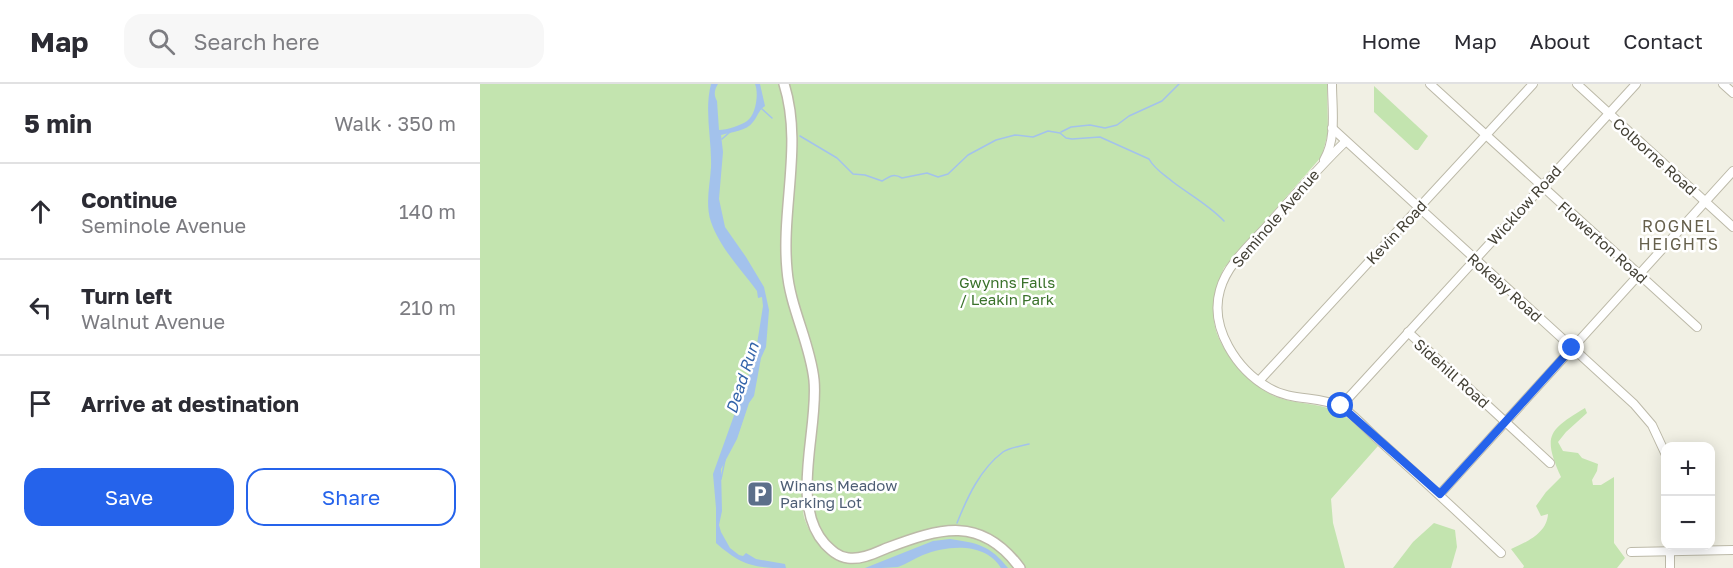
<!DOCTYPE html>
<meta charset="utf-8">
<style>
:root{--surface:#fff;--page:#f7f7f7;--text:#2b2b33;--muted:#7c7c81;--line:#e1e1e2;--accent:#2563eb}
body{margin:0;font-family:"Golos Text",sans-serif;background:var(--page);color:var(--text)}
.controls{position:absolute;right:18px;bottom:18px;display:grid;overflow:hidden;border-radius:12px;box-shadow:0 3px 15px #0003}
.controls button{width:54px;height:54px;display:grid;place-items:center;padding:0;border:0;border-bottom:2px solid var(--line);background:var(--surface);color:var(--text);font:30px sans-serif}
.stop{position:absolute;width:18px;height:18px;margin:-14px;border:4px solid #2563eb;border-radius:50%;background:#fff}
.stop.end{background:#2563eb;border-color:#fff;box-shadow:0 2px 6px #0008}
.list{margin:0;padding:0;list-style:none}
h2{display:flex;justify-content:space-between;align-items:center;height:78px;margin:0;padding:0 24px;font-size:26px}
h2 small{font-size:20px;font-weight:400;color:var(--muted)}
.list li{display:grid;grid-template-columns:39px 1fr auto;gap:18px;align-items:center;box-sizing:border-box;height:96px;padding:0 24px;border-top:2px solid var(--line)}
.list b{display:block;font-size:22px;white-space:nowrap}
.list p{margin:0;font-size:20px;white-space:nowrap;color:var(--muted)}
.list em{font-size:20px;font-style:normal;color:var(--muted)}
.actions{display:flex;gap:12px;padding:18px 24px}
.actions a{flex:1;padding:14px 0;border:2px solid var(--accent);border-radius:18px;text-align:center;font-size:21px;color:var(--accent)}
.actions .main{background:var(--accent);color:#fff}
.icon{flex:none;width:33px;height:33px;fill:none;stroke:currentColor;stroke-width:2;stroke-linecap:round;stroke-linejoin:round}
.map{position:relative;flex:none;width:1253px;height:484px;overflow:hidden}
header{display:flex;align-items:center;gap:36px;box-sizing:border-box;height:84px;padding:0 30px;background:var(--surface);border-bottom:2px solid var(--line)}
header strong{font-size:28px}
nav{display:flex;gap:33px;margin-inline-start:auto;font-size:21px}
.search{width:420px;height:54px;background:var(--page);display:flex;align-items:center;gap:15px;box-sizing:border-box;padding:0 21px;border-radius:18px;color:var(--muted);font-size:22px}
main{display:flex}
aside{flex:1;background:var(--surface)}
.map>svg:first-child{display:block}
</style>
<header>
<strong>Map</strong>
<div class="search"><svg class="icon" aria-label="search" viewBox="0 0 24 24"><circle cx="10" cy="10" r="6"/><path d="M15 15l6 6"/></svg>Search here</div>
<nav><a>Home</a><a>Map</a><a>About</a><a>Contact</a></nav>
</header>
<main>
<aside>
<h2>5 min<small>Walk · 350 m</small></h2>
<ul class="list">
<li><svg class="icon" aria-label="ahead" viewBox="0 0 24 24"><path d="M12 20V5M6 11l6-6 6 6"/></svg><div><b>Continue</b><p>Seminole Avenue</p></div><em>140 m</em></li>
<li><svg class="icon" aria-label="left" viewBox="0 0 24 24"><path d="M17 20v-9H6M10 6l-5 5 5 5"/></svg><div><b>Turn left</b><p>Walnut Avenue</p></div><em>210 m</em></li>
<li><svg class="icon" aria-label="arrive" viewBox="0 0 24 24"><path d="M6 21V4h12l-3 4 3 4H6"/></svg><div><b>Arrive at destination</b></div></li>
</ul>
<div class="actions"><a class="main">Save</a><a>Share</a></div>
</aside>
<div class="map">
<svg width="1253" height="484" viewBox="0 0 1253 484">
<rect width="100%" height="100%" fill="#f1f0e4"/>
<g fill="#c3e4af">
<path d="M0,0h299c19,62 -4,127 4,191 5,37 25,72 27,110 1,29 -3,58 -6,87 -1,14 -3,31 0,45 3,10 9,20 15,28 11,11 19,17 35,18 62,-22 109,-55 161,5h-535z"/>
<path d="M306,0h541l1,48 -6,24 -98,112c-19,46 -13,73 23,107 9,9 18,18 30,22 20,8 43,5 62,16 15,7 27,22 39,33l-47,53 2,24 12,45h-321l-52,-39 -16,-3 -19,2 -20,5 -49,19 -19,3 -11,-3 -12,-10 -13,-23 -3,-15 7,-119 -28,-111 4,-137z"/>
<path d="M894,2l54,50 -10,14h-3l-41,-38z"/>
<path d="M1105,324l2,5 -21,19 -8,10 5,9 15,2 4,5 16,6 -1,7 -5,9 1,5h8l13,-8v66l11,15 -8,10h-94l1,-2 -13,-17c16,-7 36,-16 37,-35l-7,2 -5,-10 10,-14 15,-15c-19,-42 -12,-47 24,-69z"/>
<path d="M954,439l21,7 2,17 -6,21h-58l20,-26z"/>
</g>
<g fill="#a3c2ec">
<path d="M231,0h7c-3,5 -5,10 -1,17l2,29c8,0 23,-5 28,-9 9,-6 12,-28 8,-37h5l5,22c-7,5 -7,10 -12,16 -6,9 -22,10 -32,13l2,17 -4,47 6,28 21,30 18,30 5,23 -3,37 -5,11 -7,38 -5,7 -12,36 -16,30 1,42 -3,14 2,7 9,16 9,7 4,1 3,-3 10,6 29,5 1,4c-33,0 -45,-3 -70,-25v-35l-3,-34 42,-117 8,-51 -1,-9 -4,1 -1,-7c-16,-22 -37,-43 -46,-69 -6,-18 -1,-37 0,-55 1,-28 -7,-56 0,-83z"/>
<path d="M470,455c27,4 40,6 58,29h-7c-16,-26 -53,-23 -78,-13 -8,3 -16,9 -25,12 -10,1 -23,1 -33,1l68,-27z"/>
</g>
<g fill="none" stroke-linecap="round" stroke-linejoin="round">
<g stroke="#a3c2ec" stroke-width="1.5">
<path d="M282,25l10,9"/>
<path d="M581,48l10,-5 19,-2 15,3 12,-3 12,-9 33,-15 17,-17"/>
<path d="M320,52l37,22 16,16 12,1 17,6c8,-5 12,-8 20,-3l25,-5 11,4 10,-3 20,-19 28,-15 19,-5 18,2 15,-6 12,2 6,5 6,1 28,-2 49,22c6,11 15,15 24,23 17,13 36,23 51,39"/>
<path d="M242,55l8,-7"/>
<path d="M241,395l4,-19"/>
<path d="M477,439c10,-25 23,-54 46,-71 6,-4 18,-6 26,-8"/>
</g>
<defs>
<g id="minor">
<path d="M950,0l267,243"/>
<path d="M1097,0l156,143"/>
<path d="M1243,0l10,9"/>
<path d="M852,44l302,276 18,21 14,30"/>
<path d="M865,58c-27,26 -52,55 -77,83 -17,19 -41,39 -48,65 -11,38 17,80 49,98 22,13 49,8 71,18 12,6 29,26 41,36 40,36 80,73 120,111"/>
<path d="M844,76c13,-22 8,-52 8,-76"/>
<path d="M928,248l142,131"/>
<path d="M779,297l274,-297"/>
<path d="M861,322l295,-322"/>
<path d="M960,410l293,-323"/>
<path d="M1190,462v22"/>
<path d="M1151,468l102,-2"/>
</g>
<path id="tertiary" d="M304,0c19,60 -3,124 3,186 3,38 23,72 27,110 5,49 -25,124 11,164 6,6 13,13 23,14 13,2 27,-5 39,-10 53,-20 94,-33 133,20"/>
</defs>
<use href="#minor" stroke="#bcb9a8" stroke-width="10"/>
<use href="#tertiary" stroke="#bcb9a8" stroke-width="12"/>
<use href="#minor" stroke="#fff" stroke-width="8"/>
<use href="#tertiary" stroke="#fff" stroke-width="9"/>
</g>
<g fill="none" stroke-linecap="round" stroke-linejoin="round">
<path stroke="#2563eb" stroke-width="8" d="M861,322l99,88 132,-146"/>
</g>
<defs>
<symbol id="parking-square" viewBox="-11 -11 22 22"><rect x="-9" y="-9" width="18" height="18" rx="4" fill="#5c6f8a" stroke="#fff"/><path d="M-3.5-5.5H1a3.5 3.5 0 0 1 0 7H-1V5.5H-3.5ZM-1-3.4V-.6H.8a1.4 1.4 0 0 0 0-2.8Z" fill="#fff"/></symbol>
</defs>
<g fill-rule="evenodd">
<use href="#parking-square" x="265" y="395" width="30" height="30"/>
</g>
<g text-anchor="middle" dominant-baseline="central" stroke-width="5" stroke-linejoin="round" paint-order="stroke">
<g font-size="15" fill="#434035" stroke="#fff">
<text transform="translate(1175 72) rotate(42)">Colborne Road</text>
<text transform="translate(1044 121) rotate(-48)">Wicklow Road</text>
<text transform="translate(795 134) rotate(-49)">Seminole Avenue</text>
<text transform="translate(916 148) rotate(-47)">Kevin Road</text>
<text transform="translate(1123 158) rotate(42)">Flowerton Road</text>
<text transform="translate(1025 203) rotate(42)">Rokeby Road</text>
<text transform="translate(972 289) rotate(42)">Sidehill Road</text>
</g>
<g font-size="15" fill="#3a722b" stroke="#fff">
<text x="527" y="198">Gwynns Falls<tspan x="527" dy="17">/ Leakin Park</tspan></text>
</g>
<g font-size="15" fill="#4e5e75" stroke="#fff" text-anchor="start">
<text x="300" y="401">Winans Meadow<tspan x="300" dy="17">Parking Lot</tspan></text>
</g>
<g font-size="16" letter-spacing="1.5" fill="#66604c" stroke="#fff">
<text x="1199" y="142">ROGNEL<tspan x="1199" dy="18">HEIGHTS</tspan></text>
</g>
<g font-size="16" font-style="italic" fill="#3364aa" stroke="#fff">
<text transform="translate(262 294) rotate(-72)">Dead Run</text>
</g>
</g>
</svg>
<div class="controls">
<button>+</button>
<button>−</button>
</div>
<div class="stop" style="left:861px;top:322px"></div>
<div class="stop end" style="left:1092px;top:264px"></div>
</div>
</main>
